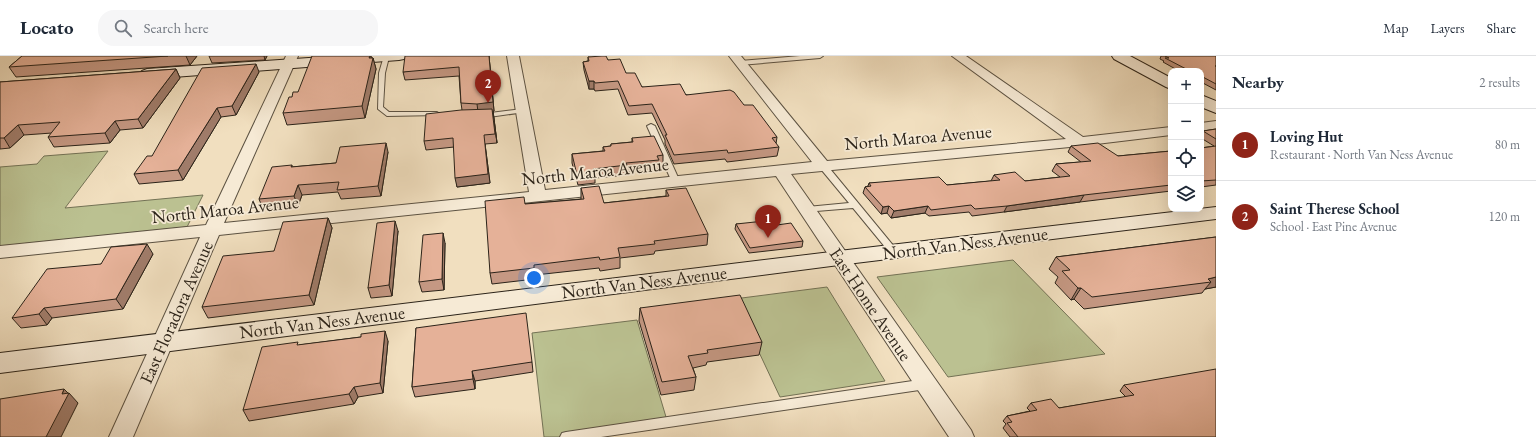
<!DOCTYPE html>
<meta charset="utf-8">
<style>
:root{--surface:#fff;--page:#f6f6f7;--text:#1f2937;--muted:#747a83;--line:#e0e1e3;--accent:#8f2418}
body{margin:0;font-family:"EB Garamond",serif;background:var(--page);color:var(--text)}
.controls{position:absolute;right:12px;top:12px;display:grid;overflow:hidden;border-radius:8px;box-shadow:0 4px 16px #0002}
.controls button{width:36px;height:36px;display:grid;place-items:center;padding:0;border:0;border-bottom:1px solid var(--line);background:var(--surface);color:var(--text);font:20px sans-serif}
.you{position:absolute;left:534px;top:222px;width:14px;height:14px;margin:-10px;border:3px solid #fff;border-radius:50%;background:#1a73e8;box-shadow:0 0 0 6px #1a73e833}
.badge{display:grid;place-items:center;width:26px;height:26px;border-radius:50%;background:var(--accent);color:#fff;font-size:13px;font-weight:700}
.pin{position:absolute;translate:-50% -33px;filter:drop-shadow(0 1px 2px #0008)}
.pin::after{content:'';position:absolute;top:21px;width:14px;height:12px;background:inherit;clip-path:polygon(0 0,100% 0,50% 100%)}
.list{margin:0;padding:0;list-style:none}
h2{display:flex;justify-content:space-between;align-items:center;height:52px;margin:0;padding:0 16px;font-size:17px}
h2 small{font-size:13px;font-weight:400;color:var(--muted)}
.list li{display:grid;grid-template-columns:26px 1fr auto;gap:12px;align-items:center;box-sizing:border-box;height:72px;padding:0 16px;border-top:1px solid var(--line)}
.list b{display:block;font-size:15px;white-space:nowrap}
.list p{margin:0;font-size:13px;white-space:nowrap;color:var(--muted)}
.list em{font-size:13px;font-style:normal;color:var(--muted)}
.icon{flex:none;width:22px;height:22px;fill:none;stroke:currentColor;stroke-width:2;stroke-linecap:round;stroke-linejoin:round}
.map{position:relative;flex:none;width:1216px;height:381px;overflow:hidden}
header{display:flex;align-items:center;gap:24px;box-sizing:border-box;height:56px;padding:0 20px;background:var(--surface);border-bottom:1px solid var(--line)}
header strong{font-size:19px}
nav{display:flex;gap:22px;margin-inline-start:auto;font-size:14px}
.search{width:280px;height:36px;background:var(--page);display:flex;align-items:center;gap:10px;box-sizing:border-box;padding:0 14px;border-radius:16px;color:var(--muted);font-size:15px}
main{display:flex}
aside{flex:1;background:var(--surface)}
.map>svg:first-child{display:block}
</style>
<header>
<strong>Locato</strong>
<div class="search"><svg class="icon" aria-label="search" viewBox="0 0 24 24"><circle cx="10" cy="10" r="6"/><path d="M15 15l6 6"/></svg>Search here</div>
<nav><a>Map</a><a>Layers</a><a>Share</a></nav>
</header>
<main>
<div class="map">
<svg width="1216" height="381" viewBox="0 0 1216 381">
<rect width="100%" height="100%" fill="#f1dfbf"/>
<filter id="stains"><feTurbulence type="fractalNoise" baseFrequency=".005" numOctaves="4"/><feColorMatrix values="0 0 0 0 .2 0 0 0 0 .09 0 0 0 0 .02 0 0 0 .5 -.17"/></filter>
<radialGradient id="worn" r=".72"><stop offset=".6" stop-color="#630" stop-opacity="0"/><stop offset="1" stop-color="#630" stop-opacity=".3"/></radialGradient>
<g fill="#bbc191" stroke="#737255">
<path d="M108,95l-43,57 138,-13 -16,32 -187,19v-79l37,-3 7,-8z"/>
<path d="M1013,204l92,94 -157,23 -71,-100z"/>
<path d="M827,231l58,94 -105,16 -46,-98z"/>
<path d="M637,264l32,107 -71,10h-54l-12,-104z"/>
</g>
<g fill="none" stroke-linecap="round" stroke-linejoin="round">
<defs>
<g id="lane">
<path d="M384,0l5,1 -4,16 -2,34 6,5h48l3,2 -1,1 -52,1 -9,-7 1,-36z"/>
<path d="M800,0h23l-3,2 -80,7 -3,-2 3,-2z"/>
<path d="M523,53l2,1v2l-43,6 -3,-2 3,-2z"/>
<path d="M651,68l4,2 25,56 -1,2h-6l-1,-2 -25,-56z"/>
<path d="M820,108h6l70,85 2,2 -2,2h-6l-37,-45 -49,4 -1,-2 4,-3 42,-4 -29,-35 -1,-2z"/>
<path d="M926,323l4,2 2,3 -2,3 -4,2 -325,48h-41l2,-4 4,-1z"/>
</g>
<g id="street">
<path d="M286,0h12l-74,167 305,-31 -22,-136h12l26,134 267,-28 -83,-106h12l86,105 239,-22 -114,-83h14l117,81 88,-10v8l-91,11 -289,28 180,256 3,7h-25l-173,-261 -557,59 -86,202h-24l91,-200 -200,21v-12l206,-21z"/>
<path d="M1216,65v8l-15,2v-8z"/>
</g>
<g id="secondary">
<path d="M338,0h68l-2,3 -5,1 -252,19 -5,-2 -3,-3 3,-3 5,-2z"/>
<path d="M1112,0h18l41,22v11l-5,-2 -52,-28z"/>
<path d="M1201,39l15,6v12l-15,-6z"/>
<path d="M1216,151v12l-377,46 -839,108v-20l839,-102z"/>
</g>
</defs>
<use href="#lane" stroke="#5c5242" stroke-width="2"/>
<use href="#street" stroke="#5c5242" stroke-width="2"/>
<use href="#secondary" stroke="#2b2319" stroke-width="2"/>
<use href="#lane" fill="#f6ead5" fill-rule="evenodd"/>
<use href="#street" fill="#f6ead5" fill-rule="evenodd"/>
<use href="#secondary" fill="#f6ead5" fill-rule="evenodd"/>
</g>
<g fill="#c59883" stroke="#2b2319">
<path d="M22,0h175l-7,9 -174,12 -7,-10z"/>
<path d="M209,0h58l-2,4 -53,3z"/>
<path d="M489,0l5,55h-1l4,32 -12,1 5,39 -33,4 -3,-40 -28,3 -2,-9 38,-31 -1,-7 -2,-27 -54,4 -2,-8z"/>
<path d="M1161,0h55v34l-15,-8v-11h-22l-16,-9 1,-1 -4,-2z"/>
<path d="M588,1l20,3 18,13 16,14 102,18 33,32 -1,7 3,3 -2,9 -50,6 -2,-3 -51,5 -9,-20v-4l-13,-27 -24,2 -10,-26 -23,2 -1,-2h-5l-5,-19 -1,-8 5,-1z"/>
<path d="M372,2h1l3,11 -11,49 -78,7 -4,-12 9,-16 6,-5z"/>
<path d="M176,13l4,9 -37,50 -23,2 -10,13 -56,4 -6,-10 4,-4 -28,2 -14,13 -10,1v-67z"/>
<path d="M259,16l-23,43 -15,2 -38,63 -44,4 -5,-10 18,-18z"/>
<path d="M1216,73v56l-15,2v-39l13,-2 -13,-8v-5l2,-2z"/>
<path d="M632,82l31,17v10h-4v4l-32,3v3l-32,3v5l-17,2 -6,-22v-9l31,-3v-4l8,-1v-2l21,-2z"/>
<path d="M1071,90l47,10 53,-5v40l-91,11 -76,10 -32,4 -3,-4 -40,4 -4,-3 -34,5 -4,-5 -6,1 -18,-21 2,-6 3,-1 1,-3 78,2 44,-4 3,-6 31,6 35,-4 -8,-6 4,-7 25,-2 -13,-10z"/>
<path d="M388,96l-7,44 -40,3 -3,-7 -36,3 -4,11 -35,3 -4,-10 33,-34v2l44,-4z"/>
<path d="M581,132l23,15 62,-7v-6l42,44 -1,11 -52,6 -1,3 -34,4v10l-20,3 -1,-3 -64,7v4l-43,5 -2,-11 35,-69 56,-5z"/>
<path d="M328,162l4,10 -18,77 -106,13 -6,-11 72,-56z"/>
<path d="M736,168l41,1 26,16 -1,6 -53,6 -14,-24z"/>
<path d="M398,175l-6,65 -21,2 -3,-10z"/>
<path d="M1216,181v50l-11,2 -3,4 -118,16 -10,-10 -3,1 -16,-17 3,-6 -9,-8 7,-12z"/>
<path d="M445,187l-1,47 -22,2 -3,-10z"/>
<path d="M153,198l-30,55 -71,9 -5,7 -26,3 -9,-10 89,-54z"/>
<path d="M640,252l122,34 -3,13 -52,7 -1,3 -13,3 3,9 -2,13 -33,5 -22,-74z"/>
<path d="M416,272l116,34 1,10 -58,9v8l-60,8 -3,-10z"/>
<path d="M361,281l27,4 -5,52 -25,4 -4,7 -105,17 -6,-11 56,-65z"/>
<path d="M1124,329l92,52h-206l-7,-9 3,-4 -3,-3 4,-5 23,-5 -3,-3 4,-5 28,5 67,-11 -6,-6z"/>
</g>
<g fill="#a07c6a" stroke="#2b2319">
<path d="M186,0h11l-7,9z"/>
<path d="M264,0h3l-2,4z"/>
<path d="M370,0h1l2,4v-2l3,11 -11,49 -3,-12z"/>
<path d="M489,0l5,55h-1l4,32 -4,-32 -15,1 -1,-8z"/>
<path d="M256,8l3,8 -23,43 -4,-9z"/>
<path d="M176,13l4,9 -37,50 -5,-9z"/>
<rect x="589" y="25" width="5" height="8"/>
<path d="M217,52l4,9 -38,63 -5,-10z"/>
<path d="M115,65l5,9 -10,13 -5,-10z"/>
<path d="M18,69l6,10 -14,13 -6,-10z"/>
<path d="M386,87l2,9 -7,44 -3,-10z"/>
<path d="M485,88l5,39 -33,4 -2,-9z"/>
<path d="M298,129l4,10 -4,11 -4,-10z"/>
<path d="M1084,139l-4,7 -76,10 3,-6z"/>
<path d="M889,150l-2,7 -6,1 2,-7z"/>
<path d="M928,150l-3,7 -34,5 3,-7z"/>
<path d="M328,162l4,10 -18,77 -5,-10z"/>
<path d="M395,165l3,10 -6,65 -3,-11z"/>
<path d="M443,177l2,10 -1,47 -2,-11z"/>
<path d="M147,188l6,10 -30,55 -7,-10z"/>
<path d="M1216,221v10l-11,2 6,-7 -3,-3z"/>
<path d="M1078,232h3l-7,11 -3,1z"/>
<path d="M44,252l8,10 -5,7 -8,-11z"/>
<path d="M385,275l3,10 -5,52 -3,-10z"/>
<path d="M472,315l3,10v8l-2,-10z"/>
<path d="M354,331l4,10 -4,7 -5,-10z"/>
<path d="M64,333l5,5v-1l9,10 -17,34h-15z"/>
</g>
<g fill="#e5b198" stroke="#2b2319">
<path d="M22,0h146l-159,11z"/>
<path d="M312,0h58l-1,2h4l-11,48 -79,7 6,-16h3l1,-5h5z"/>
<path d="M405,0h84l4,46 -16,2 -16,-1 -2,-36 -56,5z"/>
<path d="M602,0h4l2,4 12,-1 6,14h9l7,14 38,-3 6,11 44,-5 4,2 10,13h9l24,32 -5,1 7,9 -51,6 -1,-3 -53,5 -9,-20h2l-15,-31 -23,2 -11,-25 -23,2 -1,-2h-5l-6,-19 6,-1 -1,-4z"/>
<path d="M1165,0h51v10h-1h1v18l-15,-8v-5h-11l-25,-13h4z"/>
<path d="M256,8l-24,42 -15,2 -39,62 -44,4 13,-18h5l50,-88z"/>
<path d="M176,13l-38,50 -23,2 -10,12 -57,4 12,-15 -42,3 -14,13h-4v-56z"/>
<path d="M492,53l3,25 -11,1 4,39 -33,4 -2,-40 -29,3 2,-27 35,-4z"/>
<path d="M1216,73v10l-13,-8z"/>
<path d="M654,80l9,19 -6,1 2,4 -33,3 1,2 -34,4 2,5 -18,1 -5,-21 33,-3 -2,-4 8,-1v-2l22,-2 -1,-4z"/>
<path d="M386,87l-8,43 -41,4 2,-8 -41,3 -4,11 -35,3 13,-32 20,-2 -1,2 45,-4 4,-16z"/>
<path d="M1098,87l20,13 53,-5v34l-87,10 -77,11 -32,3 -4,-4 -40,5 -3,-4 -34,5 -5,-5 -6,1 -18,-20 6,-1 -2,-3 70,-6 8,8 53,-5 -6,-5 21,-3 10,9 45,-5 -14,-12 35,-3 -20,-15z"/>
<path d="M1216,90v34l-15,1v-33z"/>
<path d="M599,130l5,17 65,-7 -3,-6 20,-2 22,46 -54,7 1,3 -37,4 2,9 -20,3 -1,-3 -65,8v3l-44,5 -5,-72 39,-4 1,7 59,-5 -3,-11z"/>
<path d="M328,162l-19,77 -107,12 21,-51 51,-5 9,-29z"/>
<path d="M774,164l3,5 14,-2 12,18 -53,7 -14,-24z"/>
<path d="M395,165l-6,64 -21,3 9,-65z"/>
<path d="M443,177l-1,46 -23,3 4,-47z"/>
<path d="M1216,181v40l-8,2 3,3 -119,15 -11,-9h-3l-16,-17 8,-1 -14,-13z"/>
<path d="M147,188l-31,55 -72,9 -5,6 -27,4 35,-49 54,-5 10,-17z"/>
<path d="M740,239l22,47 -55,8 1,3 -20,3 8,21 -34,5 -22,-74z"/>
<path d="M526,257l6,49 -60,9 1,8 -61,8 4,-59z"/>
<path d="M385,275l-5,52 -26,4 -5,7 -106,16 19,-63 36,-5 -1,3 64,-8v-3z"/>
<path d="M1216,313v68h-198l-11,-14 5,-1 -5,-6 30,-6 -6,-7 20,-4 8,9 75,-13 -10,-10z"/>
<path d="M64,333l-2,5 7,-1 -23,44h-46v-38z"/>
</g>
<g text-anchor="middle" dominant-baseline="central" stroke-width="3.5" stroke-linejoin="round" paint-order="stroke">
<g font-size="18" fill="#2b2319" stroke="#f6ead5">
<text transform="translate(918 81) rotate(-5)">North Maroa Avenue</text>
<text transform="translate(595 115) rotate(-6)">North Maroa Avenue</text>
<text transform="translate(225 153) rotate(-6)">North Maroa Avenue</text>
<text transform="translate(965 187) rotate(-7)">North Van Ness Avenue</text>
<text transform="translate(644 226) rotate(-7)">North Van Ness Avenue</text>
<text transform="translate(871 248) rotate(56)">East Home Avenue</text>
<text transform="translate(176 256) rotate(-66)">East Floradora Avenue</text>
<text transform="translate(322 266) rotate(-7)">North Van Ness Avenue</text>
</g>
</g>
<rect width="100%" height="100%" filter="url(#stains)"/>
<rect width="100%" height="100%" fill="url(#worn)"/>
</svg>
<div class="controls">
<button>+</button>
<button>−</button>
<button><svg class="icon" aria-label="locate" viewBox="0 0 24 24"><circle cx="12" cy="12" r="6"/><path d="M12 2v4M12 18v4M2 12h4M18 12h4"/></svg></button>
<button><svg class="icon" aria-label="layers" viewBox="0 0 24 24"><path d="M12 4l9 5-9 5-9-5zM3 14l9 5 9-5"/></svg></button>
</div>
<div class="you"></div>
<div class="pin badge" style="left:768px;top:182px">1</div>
<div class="pin badge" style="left:488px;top:47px">2</div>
</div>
<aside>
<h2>Nearby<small>2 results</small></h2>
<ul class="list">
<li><span class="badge">1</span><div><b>Loving Hut</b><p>Restaurant · North Van Ness Avenue</p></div><em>80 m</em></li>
<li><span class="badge">2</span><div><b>Saint Therese School</b><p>School · East Pine Avenue</p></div><em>120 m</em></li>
</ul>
</aside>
</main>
